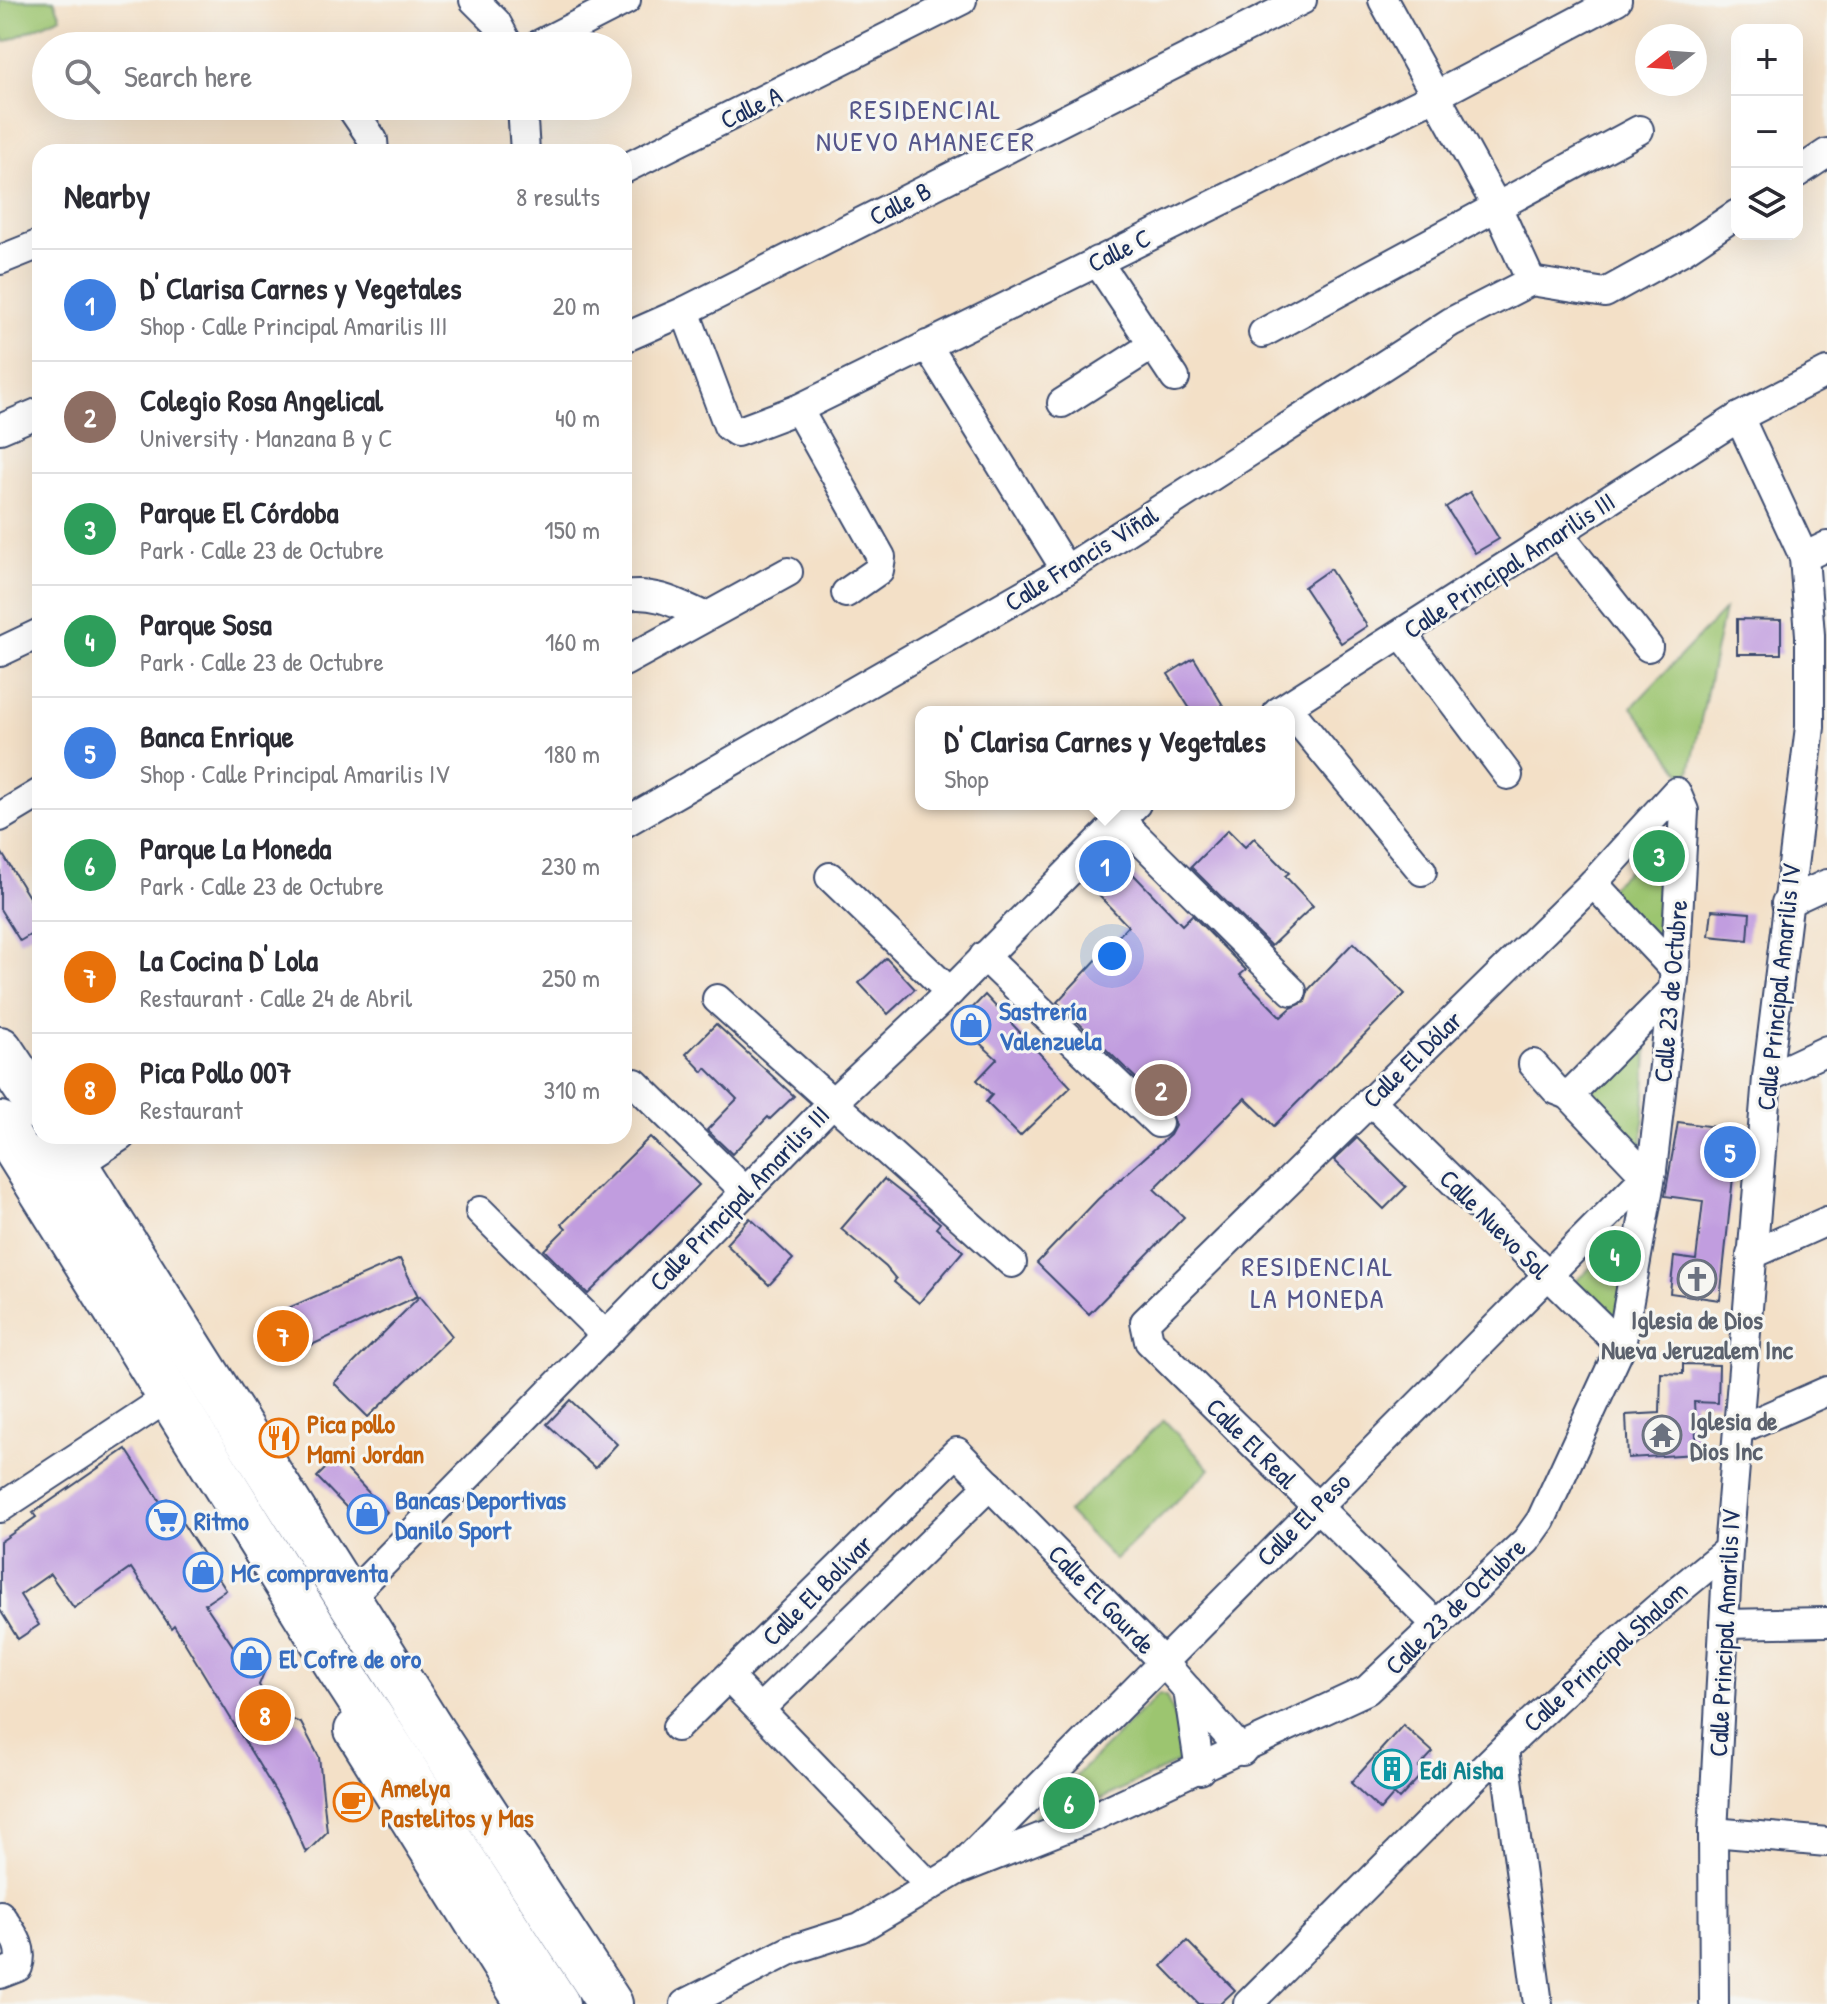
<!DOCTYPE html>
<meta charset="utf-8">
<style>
:root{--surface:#fff;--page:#f7f7f7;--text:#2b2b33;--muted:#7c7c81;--line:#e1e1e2;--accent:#c8321e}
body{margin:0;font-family:"Patrick Hand",sans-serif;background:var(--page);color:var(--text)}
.controls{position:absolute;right:24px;top:24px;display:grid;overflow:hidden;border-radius:16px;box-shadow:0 8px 32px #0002}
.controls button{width:72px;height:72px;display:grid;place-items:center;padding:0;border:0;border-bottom:2px solid var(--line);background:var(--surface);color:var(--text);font:40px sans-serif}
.compass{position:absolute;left:1635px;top:24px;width:72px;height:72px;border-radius:50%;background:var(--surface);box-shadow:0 8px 32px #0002;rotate:253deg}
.you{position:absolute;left:1112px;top:956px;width:28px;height:28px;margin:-20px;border:6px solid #fff;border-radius:50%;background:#1a73e8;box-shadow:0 0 0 12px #1a73e833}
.badge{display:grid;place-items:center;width:52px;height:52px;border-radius:50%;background:var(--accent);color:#fff;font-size:26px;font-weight:700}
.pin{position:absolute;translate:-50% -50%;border:4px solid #fff;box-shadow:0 2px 8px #0006}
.popup{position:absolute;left:915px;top:706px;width:380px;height:104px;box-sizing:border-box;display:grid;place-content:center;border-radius:16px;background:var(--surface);filter:drop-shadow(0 2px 6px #0005);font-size:26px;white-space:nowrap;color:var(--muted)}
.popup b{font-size:30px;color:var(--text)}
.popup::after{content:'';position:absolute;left:50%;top:100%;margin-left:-16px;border:16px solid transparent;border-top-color:var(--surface)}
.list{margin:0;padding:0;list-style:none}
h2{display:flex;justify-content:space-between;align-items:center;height:104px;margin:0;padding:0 32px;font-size:34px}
h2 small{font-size:26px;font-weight:400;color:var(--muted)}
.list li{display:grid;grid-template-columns:52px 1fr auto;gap:24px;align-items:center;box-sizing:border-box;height:112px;padding:0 32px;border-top:2px solid var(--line)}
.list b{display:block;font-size:30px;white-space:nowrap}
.list p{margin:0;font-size:26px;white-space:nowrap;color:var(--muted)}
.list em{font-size:26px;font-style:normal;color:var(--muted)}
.icon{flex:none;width:44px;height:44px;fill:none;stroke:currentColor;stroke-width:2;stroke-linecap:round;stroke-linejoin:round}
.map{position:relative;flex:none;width:1827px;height:2004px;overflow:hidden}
.search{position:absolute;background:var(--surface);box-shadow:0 8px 32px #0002;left:32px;top:32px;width:600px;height:88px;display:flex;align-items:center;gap:20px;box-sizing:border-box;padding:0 28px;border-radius:44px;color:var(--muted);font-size:30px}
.panel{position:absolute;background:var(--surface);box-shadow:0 8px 32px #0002;left:32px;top:144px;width:600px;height:1000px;border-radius:24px}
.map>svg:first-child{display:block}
</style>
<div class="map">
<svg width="1827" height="2004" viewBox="0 0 1827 2004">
<rect width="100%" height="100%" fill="#f6f6f2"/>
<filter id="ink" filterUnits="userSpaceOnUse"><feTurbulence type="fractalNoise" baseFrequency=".0125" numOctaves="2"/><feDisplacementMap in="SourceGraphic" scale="16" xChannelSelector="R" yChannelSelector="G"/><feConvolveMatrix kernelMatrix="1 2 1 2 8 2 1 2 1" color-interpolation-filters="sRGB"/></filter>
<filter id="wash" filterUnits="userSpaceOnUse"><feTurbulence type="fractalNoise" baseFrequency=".006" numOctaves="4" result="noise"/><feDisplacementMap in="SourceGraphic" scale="32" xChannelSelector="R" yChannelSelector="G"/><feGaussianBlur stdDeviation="1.8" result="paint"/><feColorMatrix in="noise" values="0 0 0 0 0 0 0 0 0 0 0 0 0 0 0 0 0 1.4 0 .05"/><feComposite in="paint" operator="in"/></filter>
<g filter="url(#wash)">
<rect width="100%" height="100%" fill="#f3e0c7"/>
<g fill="#9cc570" stroke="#5c7a67" stroke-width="2">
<path d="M0,0h54l7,17 -56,25 -5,-11z"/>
<path d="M1724,610l-36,172 -56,-75z"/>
<path d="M1678,824l-14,125 -56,-60z"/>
<path d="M1648,1029l-6,124 -56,-58z"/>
<path d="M1632,1228l-17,102 -42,-46z"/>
<path d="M1164,1420l46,49 -95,91 -47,-48z"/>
<path d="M1159,1694l7,2 16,40 -2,25 -175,84z"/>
</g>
<g id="blocks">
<g fill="#c19ddf">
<path d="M1470,492l29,47 -24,14 -29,-46z"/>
<path d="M1330,569l37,57 -26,17 -37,-56z"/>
<path d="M1737,619l44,1v34h-44z"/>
<path d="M1194,658l33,54h-35l-24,-38z"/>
<path d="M1228,830l17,17 9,-9 35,35 -4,3 28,30 -42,40 -80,-79z"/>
<path d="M0,850l40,65v14l-20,12 -20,-32z"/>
<path d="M1112,852l70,73 10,-10 54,55 -6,5 41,42 10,-9 14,-6 4,-13 44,-46 52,51 -131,132 -29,-28 -91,91 30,28 -95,97 -52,-51 61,-64 72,-64 5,-9 -5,-15 -113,-109 71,-76 -44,-46z"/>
<path d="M1712,910l38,3 -2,27 -39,-4z"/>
<path d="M886,958l29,31 -27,25 -29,-31z"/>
<path d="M985,995l86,92 -51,49 -34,-34 6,-7 -15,-15 20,-21 -39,-36z"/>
<path d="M716,1024l78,72 -24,23 -2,-2 -36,37 -25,-24 30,-31 -31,-31 -3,4 -17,-18z"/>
<path d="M1678,1122l60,8 -18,170 -50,-7 4,-36 22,3 7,-59 -38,-5z"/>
<path d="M650,1137l49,48 -111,109 -44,-44 22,-22 -4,-4z"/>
<path d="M1357,1138l49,49 -22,22 -50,-49z"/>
<path d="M884,1179l56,44 -4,5 27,23 -44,52 -25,-21 2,-3 -10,-12 -45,-38z"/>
<path d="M750,1218l43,41 -24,26 -43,-41z"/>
<path d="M400,1259l18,37 -141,65 -16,-41z"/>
<path d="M420,1296l32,40 -84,81 -34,-34z"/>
<path d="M1683,1364l36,1 -1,38 -24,-1 3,52 -69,4 -2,-43 34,-2 1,-40 22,1z"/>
<path d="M570,1400l47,44 -22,24 -48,-44z"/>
<path d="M126,1449l35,54 6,-4 59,91 -21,14 28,42 22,2 12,17 -8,20 16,28 26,10 18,34 8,75 -21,21 -17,-39 -115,-189 -3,3 -40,-60 -57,40 -24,-34 -30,21 19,30 -21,14 -18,-29v-68l36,-25 -3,-4z"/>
<path d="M336,1458l51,54 -19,18 -51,-53z"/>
<path d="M1403,1725l30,27 -14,15 5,5 -25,27 -5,-5 -14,16 -29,-27z"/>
<path d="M1187,1941l48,49 -15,14h-21l-37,-38z"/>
</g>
</g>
</g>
<g filter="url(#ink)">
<use href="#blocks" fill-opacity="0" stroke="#3b4a6e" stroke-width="2"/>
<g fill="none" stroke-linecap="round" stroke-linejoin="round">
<defs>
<g id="street">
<path d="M474,0l22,22 13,24"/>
<path d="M1383,0l115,209 33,72"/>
<path d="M536,46l90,-46"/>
<path d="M350,106l23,34 1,12"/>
<path d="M522,106l3,46"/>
<path d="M624,169l338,-169"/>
<path d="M1797,173l30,-20"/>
<path d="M0,260l40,-16"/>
<path d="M1097,261l78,117"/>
<path d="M1531,281l74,12 80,-44 52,-35"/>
<path d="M685,311l43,115 9,6 61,-23 637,-313 182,-96"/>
<path d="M1263,333l376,-203"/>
<path d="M624,338l61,-27 617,-311"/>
<path d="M927,345l139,225"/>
<path d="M1062,403l91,-58"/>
<path d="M798,409l83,148 -2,13 -33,23"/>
<path d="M0,429l40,-17"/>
<path d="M1558,533l90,114"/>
<path d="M1804,557l23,-11"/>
<path d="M624,596c31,-5 52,7 80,20"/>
<path d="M1402,634l106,141"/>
<path d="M0,652l40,-19"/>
<path d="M624,662l164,-90"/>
<path d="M1287,707l135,164"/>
<path d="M1278,712l461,-295 88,-45"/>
<path d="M0,817l40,-24"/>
<path d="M1119,819l173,172"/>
<path d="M624,823l442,-253 385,-248 80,-41"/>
<path d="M830,877l120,115"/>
<path d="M1593,883l82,87"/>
<path d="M1786,903l41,-19"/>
<path d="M984,956l174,167"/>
<path d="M717,999l295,264"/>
<path d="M1533,1064l23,26 13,5"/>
<path d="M1767,1078l60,-28"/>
<path d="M635,1083l111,109"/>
<path d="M1370,1100l251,246"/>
<path d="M75,1166l46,-30"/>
<path d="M1646,1176l-77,-81 104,-105"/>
<path d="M480,1211l124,123"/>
<path d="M1751,1255l76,-34"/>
<path d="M1738,1430l89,-39"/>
<path d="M0,1508l158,-104"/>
<path d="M349,1598l485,-497 116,-109 186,-188"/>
<path d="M1724,1624l103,-2"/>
<path d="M729,1678l201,208"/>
<path d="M1188,1690l12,80"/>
<path d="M760,1709l230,-224"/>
<path d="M677,1727l280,-275 206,210 79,89"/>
<path d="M1504,1749l34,255"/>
<path d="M1713,1832l114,10"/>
<path d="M962,1865l690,-695"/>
<path d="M0,1915c11,17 25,31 18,52l-18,7"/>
<path d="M685,2004l106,-54 69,-22 96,-57 137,-54 274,-127 159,-149 15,-21 80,-174 31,-176 23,-200 9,-159 -8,-19 -83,91 -448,439 4,19 288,284"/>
<path d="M1248,2004c156,-155 307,-317 480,-454"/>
<path d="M1714,2004l-1,-172 15,-282 39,-472 43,-351v-92l-6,-78 -65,-140"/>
</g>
<path id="secondary" d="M355,1730l171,274"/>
<g id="primary">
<path d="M0,1049l40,60"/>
<path d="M0,1124l339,544 218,336"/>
<path d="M57,1136l373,592 180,276"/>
</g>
</defs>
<use href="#street" stroke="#3b4a6e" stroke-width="32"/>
<use href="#secondary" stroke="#3b4a6e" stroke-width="44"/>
<use href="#primary" stroke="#3b4a6e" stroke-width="48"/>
<use href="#street" stroke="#fff" stroke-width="28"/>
<use href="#secondary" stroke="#fff" stroke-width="40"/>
<use href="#primary" stroke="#fff" stroke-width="44"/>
</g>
</g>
<defs>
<symbol id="shop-ring" viewBox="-11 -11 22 22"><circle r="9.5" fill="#f6f6f2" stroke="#3f7fe0" stroke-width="1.5"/><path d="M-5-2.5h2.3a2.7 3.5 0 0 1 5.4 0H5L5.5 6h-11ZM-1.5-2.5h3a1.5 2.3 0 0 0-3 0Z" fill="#3f7fe0"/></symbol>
<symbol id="church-ring" viewBox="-11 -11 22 22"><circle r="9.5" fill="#f6f6f2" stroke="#6b7280" stroke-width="1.5"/><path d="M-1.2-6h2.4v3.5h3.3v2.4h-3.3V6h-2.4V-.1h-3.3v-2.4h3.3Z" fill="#6b7280"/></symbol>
<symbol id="temple-ring" viewBox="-11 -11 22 22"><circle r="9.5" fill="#f6f6f2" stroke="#6b7280" stroke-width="1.5"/><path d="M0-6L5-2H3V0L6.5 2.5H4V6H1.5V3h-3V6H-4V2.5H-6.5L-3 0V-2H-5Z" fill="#6b7280"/></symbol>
<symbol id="restaurant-ring" viewBox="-11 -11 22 22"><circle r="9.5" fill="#f6f6f2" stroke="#e8710a" stroke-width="1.5"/><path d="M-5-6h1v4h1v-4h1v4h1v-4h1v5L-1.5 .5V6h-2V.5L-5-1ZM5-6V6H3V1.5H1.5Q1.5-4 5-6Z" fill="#e8710a"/></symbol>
<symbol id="supermarket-ring" viewBox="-11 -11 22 22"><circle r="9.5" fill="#f6f6f2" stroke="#3f7fe0" stroke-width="1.5"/><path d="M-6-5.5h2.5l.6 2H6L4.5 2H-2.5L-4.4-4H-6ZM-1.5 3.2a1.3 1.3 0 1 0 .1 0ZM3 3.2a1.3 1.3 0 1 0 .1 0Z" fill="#3f7fe0"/></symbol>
<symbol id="building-ring" viewBox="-11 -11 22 22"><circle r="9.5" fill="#f6f6f2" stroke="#0f9aa8" stroke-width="1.5"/><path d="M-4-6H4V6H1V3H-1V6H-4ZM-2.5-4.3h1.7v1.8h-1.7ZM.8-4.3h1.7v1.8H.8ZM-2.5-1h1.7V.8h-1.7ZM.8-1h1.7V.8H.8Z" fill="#0f9aa8"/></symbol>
<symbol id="cafe-ring" viewBox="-11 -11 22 22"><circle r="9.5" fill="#f6f6f2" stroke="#e8710a" stroke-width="1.5"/><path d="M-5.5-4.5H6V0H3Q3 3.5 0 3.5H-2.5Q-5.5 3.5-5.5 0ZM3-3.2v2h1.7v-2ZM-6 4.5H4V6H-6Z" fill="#e8710a"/></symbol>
</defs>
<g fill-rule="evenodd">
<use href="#shop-ring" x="949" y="1003" width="44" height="44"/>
<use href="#church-ring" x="1675" y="1257" width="44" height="44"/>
<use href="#temple-ring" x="1640" y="1413" width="44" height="44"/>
<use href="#restaurant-ring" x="257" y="1416" width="44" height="44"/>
<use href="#shop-ring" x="345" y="1492" width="44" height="44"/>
<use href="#supermarket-ring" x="144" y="1498" width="44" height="44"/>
<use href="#shop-ring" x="181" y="1550" width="44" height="44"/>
<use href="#shop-ring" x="229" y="1636" width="44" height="44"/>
<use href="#building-ring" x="1370" y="1747" width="44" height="44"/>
<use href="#cafe-ring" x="331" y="1780" width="44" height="44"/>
</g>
<g text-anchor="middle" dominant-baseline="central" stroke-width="6" stroke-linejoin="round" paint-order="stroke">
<g font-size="26" fill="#1b2f5e" stroke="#f6f6f2">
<text transform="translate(751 107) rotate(-26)">Calle A</text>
<text transform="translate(900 203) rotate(-27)">Calle B</text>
<text transform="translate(1119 250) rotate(-26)">Calle C</text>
<text transform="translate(1081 558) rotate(-32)">Calle Francis Viñal</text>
<text transform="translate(1509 565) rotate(-33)">Calle Principal Amarilis III</text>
<text transform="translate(1778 987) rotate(-84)">Calle Principal Amarilis IV</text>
<text transform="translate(1670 991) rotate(-85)">Calle 23 de Octubre</text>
<text transform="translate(1412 1059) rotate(-44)">Calle El Dólar</text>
<text transform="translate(739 1198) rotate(-46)">Calle Principal Amarilis III</text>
<text transform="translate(1495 1224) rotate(45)">Calle Nuevo Sol</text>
<text transform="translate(1252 1443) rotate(45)">Calle El Real</text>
<text transform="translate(1303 1519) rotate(-45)">Calle El Peso</text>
<text transform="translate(817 1590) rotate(-45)">Calle El Bolívar</text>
<text transform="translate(1102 1599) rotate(46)">Calle El Gourde</text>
<text transform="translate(1455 1606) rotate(-44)">Calle 23 de Octubre</text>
<text transform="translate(1724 1633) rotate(-87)">Calle Principal Amarilis IV</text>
<text transform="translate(1605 1656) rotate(-42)">Calle Principal Shalom</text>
</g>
<g font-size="26" font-weight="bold" fill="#366cbe" stroke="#f6f6f2" text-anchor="start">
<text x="999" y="1010">Sastrería<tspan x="999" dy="30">Valenzuela</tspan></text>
<text x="395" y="1499">Bancas Deportivas<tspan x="395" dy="30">Danilo Sport</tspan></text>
<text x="194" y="1520">Ritmo</text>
<text x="231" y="1572">MC compraventa</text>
<text x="279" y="1658">El Cofre de oro</text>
</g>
<g font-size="26" font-weight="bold" fill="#5b616d" stroke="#f6f6f2">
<text x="1697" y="1319">Iglesia de Dios<tspan x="1697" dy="30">Nueva Jeruzalem Inc</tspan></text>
<text x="1690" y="1420" text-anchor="start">Iglesia de<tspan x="1690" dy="30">Dios Inc</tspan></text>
</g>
<g font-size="26" font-weight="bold" fill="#c56008" stroke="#f6f6f2" text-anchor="start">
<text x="307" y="1423">Pica pollo<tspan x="307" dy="30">Mami Jordan</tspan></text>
<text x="381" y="1787">Amelya<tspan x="381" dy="30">Pastelitos y Mas</tspan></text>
</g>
<g font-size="26" font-weight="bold" fill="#0d838f" stroke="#f6f6f2" text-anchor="start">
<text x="1420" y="1769">Edi Aisha</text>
</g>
<g font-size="28" letter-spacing="2" fill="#55568b" stroke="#f6f6f2">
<text x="926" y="109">RESIDENCIAL<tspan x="926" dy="32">NUEVO AMANECER</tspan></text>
<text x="1318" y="1266">RESIDENCIAL<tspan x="1318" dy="32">LA MONEDA</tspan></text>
</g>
</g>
</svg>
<div class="controls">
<button>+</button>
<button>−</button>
<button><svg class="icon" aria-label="layers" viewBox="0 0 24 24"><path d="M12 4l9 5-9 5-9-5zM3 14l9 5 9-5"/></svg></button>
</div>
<svg class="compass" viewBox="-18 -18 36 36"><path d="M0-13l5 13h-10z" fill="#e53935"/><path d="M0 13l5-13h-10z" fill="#7c7c81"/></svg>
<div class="you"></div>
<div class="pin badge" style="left:1105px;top:866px;background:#3f7fe0">1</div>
<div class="popup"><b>D' Clarisa Carnes y Vegetales</b>Shop</div>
<div class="pin badge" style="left:1161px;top:1090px;background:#8d6e63">2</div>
<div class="pin badge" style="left:1659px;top:856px;background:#2e9e5b">3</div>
<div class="pin badge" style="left:1615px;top:1256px;background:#2e9e5b">4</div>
<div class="pin badge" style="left:1730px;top:1152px;background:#3f7fe0">5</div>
<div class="pin badge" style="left:1069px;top:1803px;background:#2e9e5b">6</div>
<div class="pin badge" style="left:283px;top:1336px;background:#e8710a">7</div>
<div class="pin badge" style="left:265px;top:1715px;background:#e8710a">8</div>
<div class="search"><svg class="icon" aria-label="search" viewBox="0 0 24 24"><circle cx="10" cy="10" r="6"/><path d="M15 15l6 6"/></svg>Search here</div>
<section class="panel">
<h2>Nearby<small>8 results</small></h2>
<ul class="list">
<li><span class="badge" style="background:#3f7fe0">1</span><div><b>D' Clarisa Carnes y Vegetales</b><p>Shop · Calle Principal Amarilis III</p></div><em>20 m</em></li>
<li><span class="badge" style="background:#8d6e63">2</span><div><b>Colegio Rosa Angelical</b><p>University · Manzana B y C</p></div><em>40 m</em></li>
<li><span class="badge" style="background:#2e9e5b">3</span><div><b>Parque El Córdoba</b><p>Park · Calle 23 de Octubre</p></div><em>150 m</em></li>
<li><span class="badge" style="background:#2e9e5b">4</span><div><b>Parque Sosa</b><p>Park · Calle 23 de Octubre</p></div><em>160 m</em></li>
<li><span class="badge" style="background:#3f7fe0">5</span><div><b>Banca Enrique</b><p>Shop · Calle Principal Amarilis IV</p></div><em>180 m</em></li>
<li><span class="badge" style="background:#2e9e5b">6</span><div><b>Parque La Moneda</b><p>Park · Calle 23 de Octubre</p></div><em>230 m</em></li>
<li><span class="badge" style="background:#e8710a">7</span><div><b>La Cocina D' Lola</b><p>Restaurant · Calle 24 de Abril</p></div><em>250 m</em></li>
<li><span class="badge" style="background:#e8710a">8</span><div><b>Pica Pollo 007</b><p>Restaurant</p></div><em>310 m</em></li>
</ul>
</section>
</div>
